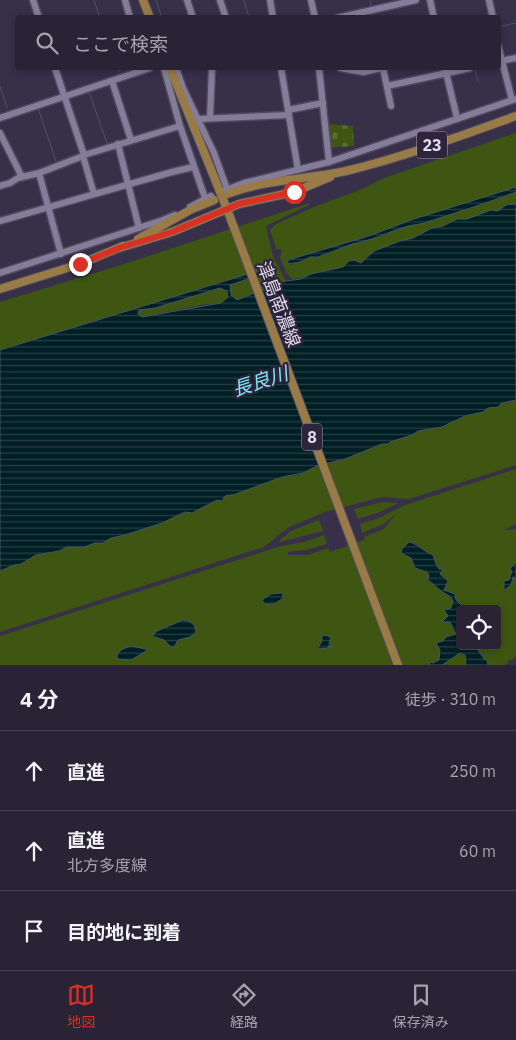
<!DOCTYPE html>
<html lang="ja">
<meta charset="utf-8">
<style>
:root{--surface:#2a2336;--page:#322b3e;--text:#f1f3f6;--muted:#a5a4ad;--line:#464051;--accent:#d93025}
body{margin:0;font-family:"IBM Plex Sans","Noto Sans JP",sans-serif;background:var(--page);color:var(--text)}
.controls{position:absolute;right:15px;bottom:15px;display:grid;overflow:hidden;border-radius:5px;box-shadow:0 2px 8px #0003}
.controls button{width:45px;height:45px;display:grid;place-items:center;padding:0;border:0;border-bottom:1px solid var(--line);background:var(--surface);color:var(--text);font:25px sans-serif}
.stop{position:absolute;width:15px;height:15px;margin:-11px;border:4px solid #d93025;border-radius:50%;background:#fff}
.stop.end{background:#d93025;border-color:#fff;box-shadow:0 1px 5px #0008}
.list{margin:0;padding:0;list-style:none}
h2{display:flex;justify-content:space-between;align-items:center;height:65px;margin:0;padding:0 20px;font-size:21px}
h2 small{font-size:16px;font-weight:400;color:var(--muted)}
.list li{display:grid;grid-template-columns:32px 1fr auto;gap:15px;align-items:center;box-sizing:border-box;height:80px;padding:0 20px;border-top:1px solid var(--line)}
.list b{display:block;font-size:19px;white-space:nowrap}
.list p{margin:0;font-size:16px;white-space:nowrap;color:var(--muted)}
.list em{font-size:16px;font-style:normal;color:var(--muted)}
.icon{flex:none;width:28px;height:28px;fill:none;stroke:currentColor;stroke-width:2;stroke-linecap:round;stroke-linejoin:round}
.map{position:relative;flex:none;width:516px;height:665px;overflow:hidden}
.search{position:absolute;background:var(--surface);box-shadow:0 2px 8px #0003;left:15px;right:15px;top:15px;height:55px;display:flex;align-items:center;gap:12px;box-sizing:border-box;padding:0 18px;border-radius:5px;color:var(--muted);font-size:19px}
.sheet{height:305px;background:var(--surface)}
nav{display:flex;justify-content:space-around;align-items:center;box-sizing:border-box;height:70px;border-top:1px solid var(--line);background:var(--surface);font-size:14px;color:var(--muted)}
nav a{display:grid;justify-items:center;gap:2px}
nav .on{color:var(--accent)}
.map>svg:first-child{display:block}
</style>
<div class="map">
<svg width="516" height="665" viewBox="0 0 516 665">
<defs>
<pattern id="cemetery-stones" width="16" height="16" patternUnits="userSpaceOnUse" patternTransform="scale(1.25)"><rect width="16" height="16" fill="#3e5611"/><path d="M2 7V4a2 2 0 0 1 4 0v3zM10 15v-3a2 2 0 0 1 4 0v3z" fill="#5a6e34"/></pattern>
<pattern id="water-rules" width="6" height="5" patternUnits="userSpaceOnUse" patternTransform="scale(1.25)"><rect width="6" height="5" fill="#001f24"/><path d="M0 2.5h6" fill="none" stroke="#253f44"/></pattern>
</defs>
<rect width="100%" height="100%" fill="#382f48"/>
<g fill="#3e5611" fill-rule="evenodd">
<path d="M516,133v54l-105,33 -42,16 -81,24 -1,2 3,3 13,-4 7,-4h8l34,-13 34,-9 5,-4 7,-1 12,-5 15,-2 91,-31v12l-10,1 -8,6 -7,-1 -24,9h-10l-14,7 -12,2 -18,10 -39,13 -13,12 -6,-3 -7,1c-2,3 -3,5 -5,6 -9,4 -41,11 -51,12l-6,-7 -6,-14 2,-8 -6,-1 -6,-19 6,-6 38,-17 46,-17 24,-12z"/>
<path d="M307,204h4l-45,22 7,30 13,25 -51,19 -4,-5 -1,-10 42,-14 -21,2 -251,77v-48l118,-36z"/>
<path d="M220,288l7,3v8l-8,5h-13l-64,13 -2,-1 -2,-4 4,-3 13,-1z"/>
<path d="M516,400v65l-107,34 -27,-2 -57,15 -36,15 -25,20 -264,85v-61l14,-6 7,-1 15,-9 23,-4 8,-4h16l12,-5 8,1 8,-5 14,-3 37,-12 23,-11 7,1 33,-17 11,-2 46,-17 17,-2 20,-10 24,-5 39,-16h7l1,-2 22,-7 6,-4 24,-4 23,-11 18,-4 5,-4 10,-1 4,-4z"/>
<path d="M516,469v55l-12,6 12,-1v33l-6,7 2,2 -3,9 -5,1 1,9 6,-5 2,-8 3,1v76l-2,5 -6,1 1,2 -4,3h-17l-1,-5 -2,1 -8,-12 2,-3h18v-37h-37v11h-2l-1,-7 2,-4 2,-1v-4l-5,-4 -6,-9 -6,-1 4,-9 -8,-7v-3l2,-1c-6,-2 -7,-9 -9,-15l-7,-3 -9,-8 -6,-2 -7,5 -1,7 8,4 4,10 12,4 2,3 -2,5 22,16 4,5 -2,7 -6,1 3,7 -5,7 7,-1 6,12c-6,2 -13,7 -20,9l4,7 -1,10 -9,3v2h-430v-29l281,-90 23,-4 20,-7 3,9 -21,6 -18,2v3h20l20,-7 2,4 34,-12v-3l20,-8 12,-15 -12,10 -22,9 -2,-9 19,-6 26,-13zM183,620l8,2 -7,17 -6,1 -2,4 -6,2 -6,-6 -11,-3 4,-6zM323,635l5,1 2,2 -1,5 3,3 -3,-1 -1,4 -10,-2 4,-6z"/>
<path d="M383,502l16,1 -19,9 -22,7 -4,-10z"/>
<path d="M319,520l4,11 -43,11v-2l11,-9z"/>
<path d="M460,653l5,2 1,10h-24z"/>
</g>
<path fill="url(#cemetery-stones)" d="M326,124l27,2 1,20 -25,2z"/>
<g fill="url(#water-rules)" stroke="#435860" fill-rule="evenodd">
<path d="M516,187v5c-29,11 -61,21 -92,31 -7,2 -15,2 -22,5 -16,5 -32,13 -50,16l-34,13h-8l-10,5 -12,2v-4l81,-24 42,-16z"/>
<path d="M516,204v196l-14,3 -4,4 -10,1 -5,4 -18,4 -23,11 -24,4 -6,4 -22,7 -2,2h-6l-37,15 -26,6 -16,8 -21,4 -46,17 -11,2 -3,5 -5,-1 -25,13 -7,-1 -23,11 -37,12 -14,3 -8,5h-8l-11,4h-17l-8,4 -23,4 -15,9 -7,1 -14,6v-221l251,-77 24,-5 -3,3 -42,14 1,10 6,5 49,-19 15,-2 10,-5 32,-7 6,-6 5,-1 7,3 13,-12 26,-10 13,-3 19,-10 11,-2 14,-7h10l24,-9 7,1 8,-6zM220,288l7,3 1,6 -7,6 -79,14 -4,-3 1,-4 16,-2z"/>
<path d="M409,542c9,2 14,9 24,13l3,9 3,5h4l-3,5 8,7 -4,9 11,4 1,6 6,6 -5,7 1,6 2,1v26h19l-2,3 8,11h2l1,5h-22l-1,-10 -5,-2 -18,12h-12l-1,-3 4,1 6,-3 1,-10 -4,-7 7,-2 3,-4 10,-3 -6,-12h-8l6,-6 -4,-6 7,-2 2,-7c-3,-7 -7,-6 -12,-10 -6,-5 -7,-7 -13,-11l1,-5 -2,-3 -12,-4 -4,-10 -10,-5 1,-4z"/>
<path d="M516,562v16l-3,-1 -2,8 -7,5v-9l5,-1 3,-9 -2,-2z"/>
<path d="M282,593l1,2 -1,4 -8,5h-9l-3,-4 9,-6z"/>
<path d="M183,620c8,2 12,3 13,12l-6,5 -12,3 -4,7 -4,-1 -6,-6 -12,-4 5,-5z"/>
<path d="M322,635l6,1 3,2 -2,5 4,6 -4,-4 -1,3 -9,1 -1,-1 4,-7z"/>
<path d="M131,646l15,3v2l-15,9 -14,-1c0,-9 6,-10 14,-13z"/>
</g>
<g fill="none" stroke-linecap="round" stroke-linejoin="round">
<g stroke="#435860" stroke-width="1">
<path d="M94,0l6,18"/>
<path d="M156,0l6,18"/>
<path d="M244,0l5,18"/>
<path d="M370,0l1,5"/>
<path d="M498,27l18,-4"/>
<path d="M117,68l2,4"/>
<path d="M475,69l3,13"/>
<path d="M0,86l7,22"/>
<path d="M68,99l21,-7 18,51"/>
<path d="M38,108l19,56"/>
</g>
<defs>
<g id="minor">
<path d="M33,0l6,18"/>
<path d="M125,0l5,18"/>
<path d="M187,0l6,18"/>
<path d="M220,0l6,18"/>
<path d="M270,0l3,18"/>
<path d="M311,0l4,18"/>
<path d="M430,0l4,18"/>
<path d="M489,0l4,18"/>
<path d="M337,18l79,-18"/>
<path d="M498,45l14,55"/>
<path d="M500,61l16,-3"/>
<path d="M55,68l29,87 -1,1 11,38"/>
<path d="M164,68l16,58 25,72"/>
<path d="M176,68l7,20 31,65 13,36"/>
<path d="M281,68l17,102"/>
<path d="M319,68l10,94"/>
<path d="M340,68l23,4 19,-4"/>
<path d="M383,68l8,38"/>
<path d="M445,68l12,50"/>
<path d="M112,81l19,59"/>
<path d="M387,86l83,-18"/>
<path d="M288,110l35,-7"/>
<path d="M0,118l150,-50"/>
<path d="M210,118l2,-50"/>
<path d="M198,119l91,-4"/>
<path d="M0,133l22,44"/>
<path d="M118,144l21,84"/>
<path d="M84,155l96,-29"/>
<path d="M39,173l22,81"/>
<path d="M0,186l10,-3 8,-5 21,-5 44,-17"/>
<path d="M221,192l23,-9 85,-21 187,-63"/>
<path d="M190,207l21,-11"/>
<path d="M0,221l172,-49 21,-5"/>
<path d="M0,273l163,-53 12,-5"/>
</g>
<g id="major">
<path d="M143,0l7,18"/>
<path d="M170,68l57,141 171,456"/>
<path d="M227,194c40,-15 78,-14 119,-23 58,-14 114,-35 170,-55"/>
<path d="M138,239l54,-30 22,-9"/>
<path d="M119,248l53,-16 67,-28 55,-12 36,-15"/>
<path d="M0,289l80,-25 43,-18"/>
</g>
</defs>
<use href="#minor" stroke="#514a5f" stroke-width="9"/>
<use href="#major" stroke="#514a5f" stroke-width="10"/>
<use href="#minor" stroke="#857c99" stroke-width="6"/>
<use href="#major" stroke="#987b46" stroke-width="8"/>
</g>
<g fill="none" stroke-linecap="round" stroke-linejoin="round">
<path stroke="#d93025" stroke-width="6" d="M80,264l39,-16 53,-16 67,-28 55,-12"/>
</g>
<g text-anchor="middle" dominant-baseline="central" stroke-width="4.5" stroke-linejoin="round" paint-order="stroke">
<g fill="#2e253d" stroke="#aba5b8" stroke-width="1">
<rect x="417" y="131.5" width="30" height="27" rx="4"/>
<rect x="302" y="423.5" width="20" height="27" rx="4"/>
</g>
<g font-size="16" font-weight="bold" fill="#e0dcec">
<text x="432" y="145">23</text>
<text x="312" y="437">8</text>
</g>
<g font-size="18" fill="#e0dcec" stroke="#2e253d">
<text transform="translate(279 304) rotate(69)">津島南濃線</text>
</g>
<g font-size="19" font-style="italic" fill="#7cebfa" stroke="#2e253d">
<text transform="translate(260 381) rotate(-18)">長良川</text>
</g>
</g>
</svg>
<div class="controls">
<button><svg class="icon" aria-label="locate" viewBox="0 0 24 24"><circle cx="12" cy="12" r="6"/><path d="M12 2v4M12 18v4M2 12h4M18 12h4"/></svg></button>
</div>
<div class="stop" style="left:294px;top:192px"></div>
<div class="stop end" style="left:80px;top:264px"></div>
<div class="search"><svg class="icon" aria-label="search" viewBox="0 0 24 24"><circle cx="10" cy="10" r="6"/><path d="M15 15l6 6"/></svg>ここで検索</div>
</div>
<section class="sheet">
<h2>4 分<small>徒歩 · 310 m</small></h2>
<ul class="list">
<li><svg class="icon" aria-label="ahead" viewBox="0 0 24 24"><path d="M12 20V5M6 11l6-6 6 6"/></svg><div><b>直進</b></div><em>250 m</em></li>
<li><svg class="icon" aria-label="ahead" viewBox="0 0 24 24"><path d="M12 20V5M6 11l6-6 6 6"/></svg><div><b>直進</b><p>北方多度線</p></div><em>60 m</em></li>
<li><svg class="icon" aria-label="arrive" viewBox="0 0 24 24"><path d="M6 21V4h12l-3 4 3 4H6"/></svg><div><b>目的地に到着</b></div></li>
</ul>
</section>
<nav>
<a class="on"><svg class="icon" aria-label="map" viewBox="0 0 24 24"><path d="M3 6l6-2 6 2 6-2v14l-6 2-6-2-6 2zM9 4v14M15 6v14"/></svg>地図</a>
<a><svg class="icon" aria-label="directions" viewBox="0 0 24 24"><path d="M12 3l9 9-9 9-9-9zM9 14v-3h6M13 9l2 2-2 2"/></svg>経路</a>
<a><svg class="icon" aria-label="saved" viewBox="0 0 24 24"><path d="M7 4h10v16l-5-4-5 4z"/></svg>保存済み</a>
</nav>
